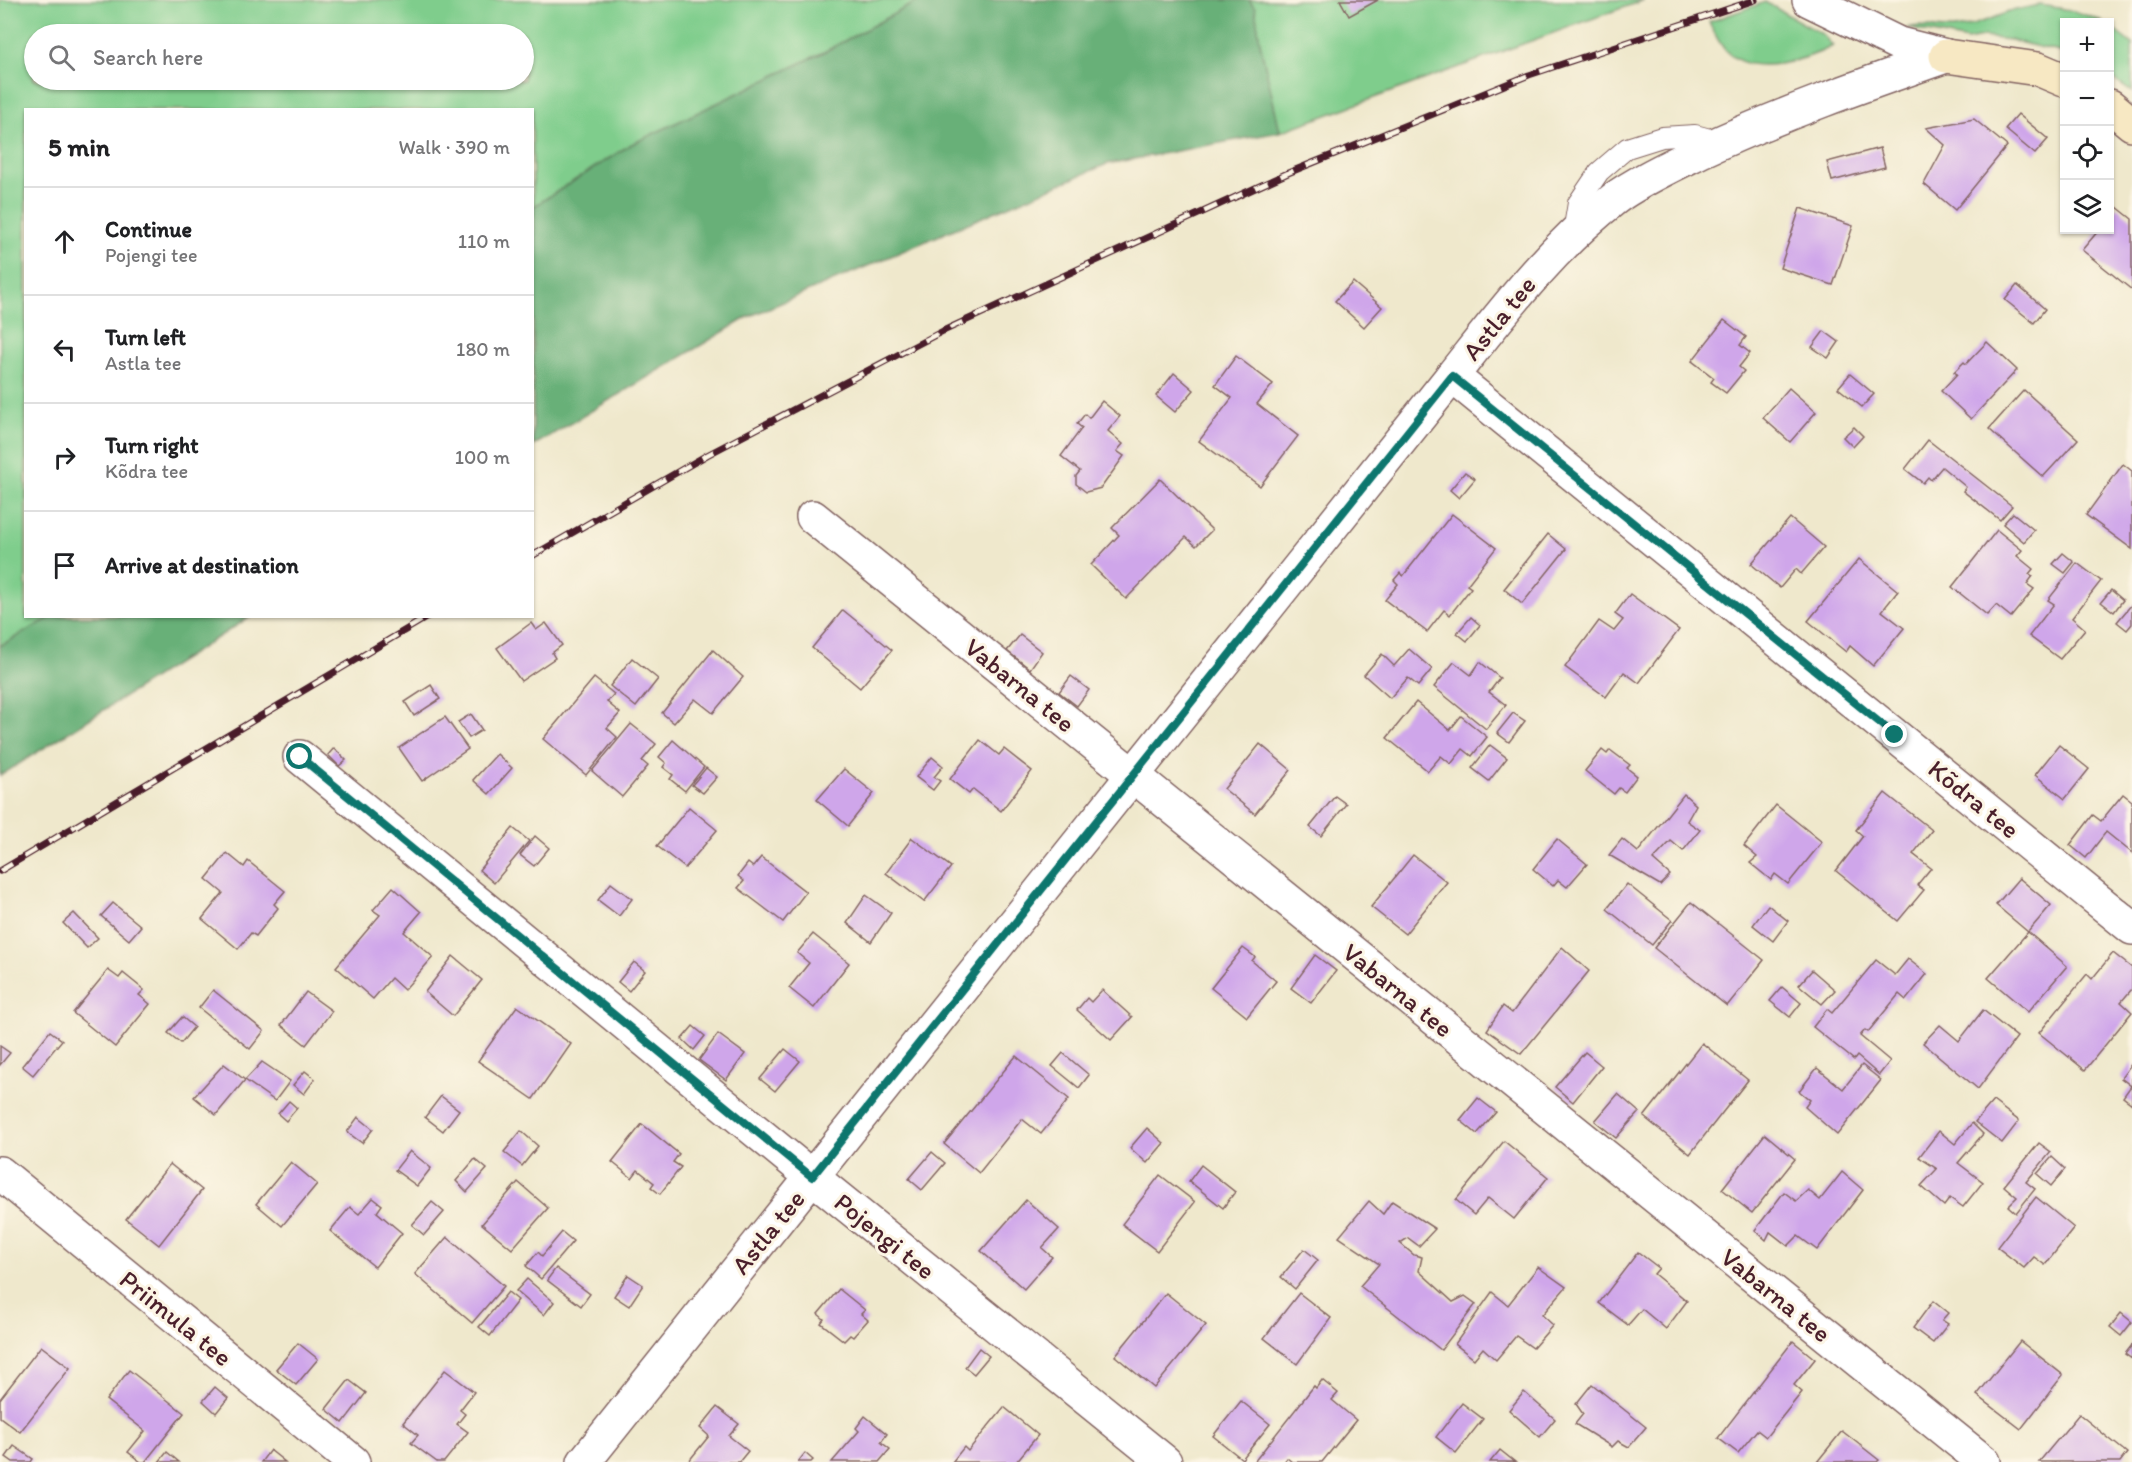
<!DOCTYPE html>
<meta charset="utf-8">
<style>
:root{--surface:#fff;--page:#f2f2f2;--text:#202124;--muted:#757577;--line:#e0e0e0}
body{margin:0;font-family:Itim,sans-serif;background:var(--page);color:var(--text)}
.controls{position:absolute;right:18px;top:18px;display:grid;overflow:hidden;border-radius:0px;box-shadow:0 2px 4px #0004}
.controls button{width:54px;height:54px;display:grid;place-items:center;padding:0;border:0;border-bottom:2px solid var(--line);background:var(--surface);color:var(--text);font:30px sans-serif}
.stop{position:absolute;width:18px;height:18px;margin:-14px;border:4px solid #0f766e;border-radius:50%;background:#fff}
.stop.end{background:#0f766e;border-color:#fff;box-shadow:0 2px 6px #0008}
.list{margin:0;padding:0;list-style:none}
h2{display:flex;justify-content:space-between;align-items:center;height:78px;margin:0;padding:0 24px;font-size:26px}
h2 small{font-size:20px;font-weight:400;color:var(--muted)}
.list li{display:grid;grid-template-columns:39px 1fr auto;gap:18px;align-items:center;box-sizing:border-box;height:108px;padding:0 24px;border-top:2px solid var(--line)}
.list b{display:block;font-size:22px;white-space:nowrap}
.list p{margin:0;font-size:20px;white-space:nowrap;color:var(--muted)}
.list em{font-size:20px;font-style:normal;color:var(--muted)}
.icon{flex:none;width:33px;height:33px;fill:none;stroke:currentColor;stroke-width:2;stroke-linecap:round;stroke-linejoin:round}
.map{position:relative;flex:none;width:2132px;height:1462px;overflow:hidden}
.search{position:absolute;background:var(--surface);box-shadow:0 2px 4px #0004;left:24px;top:24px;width:510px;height:66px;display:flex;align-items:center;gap:15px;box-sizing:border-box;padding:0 21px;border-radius:33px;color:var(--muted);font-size:22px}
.panel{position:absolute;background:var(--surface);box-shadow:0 2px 4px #0004;left:24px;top:108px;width:510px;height:510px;border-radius:0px}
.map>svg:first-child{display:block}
</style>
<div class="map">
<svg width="2132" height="1462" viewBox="0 0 2132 1462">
<rect width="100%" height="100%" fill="#fcf5e5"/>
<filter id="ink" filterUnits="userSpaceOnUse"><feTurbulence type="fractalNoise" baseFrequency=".0167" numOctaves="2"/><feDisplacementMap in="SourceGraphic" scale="12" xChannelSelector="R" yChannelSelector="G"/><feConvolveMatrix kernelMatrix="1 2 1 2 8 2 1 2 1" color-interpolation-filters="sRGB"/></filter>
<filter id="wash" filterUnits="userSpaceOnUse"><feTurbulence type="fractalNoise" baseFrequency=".008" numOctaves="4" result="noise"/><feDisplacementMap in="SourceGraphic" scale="24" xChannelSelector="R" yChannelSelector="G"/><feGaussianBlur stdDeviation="1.35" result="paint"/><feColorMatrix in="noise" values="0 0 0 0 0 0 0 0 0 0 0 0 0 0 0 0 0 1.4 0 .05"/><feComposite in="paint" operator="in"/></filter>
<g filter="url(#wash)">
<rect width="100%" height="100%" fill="#efe8cc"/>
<g fill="#7fcd8c" stroke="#64765c" stroke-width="1.5" fill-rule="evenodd">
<path d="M0,0h920l-96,52 -194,93 -97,62 -1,-97h-506v506l27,1 -53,29zM34,34h490v46h-490z"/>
<path d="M1249,0h395l-364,132 -20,-89 -5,-35z"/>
<path d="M1765,2l57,32 11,12c-27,14 -79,31 -105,7 -9,-8 -14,-21 -19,-31z"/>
<path d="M2040,5c22,3 43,7 63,17h-39v31l-54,-13 -27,-3 -16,3 -59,-12c15,-5 30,3 46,1 20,-2 39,-12 58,-18 9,-3 19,-4 28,-6z"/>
<path d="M2110,27l22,17v48l-22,-15z"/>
</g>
<g fill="#67b078" stroke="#586852" stroke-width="1.5">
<path d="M920,0h329l6,8 5,35 20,89 -173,32 -359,153 -215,129v-239l97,-62 194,-93z"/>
<path d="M53,616h197v1l-250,159v-130z"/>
</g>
<g id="blocks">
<g fill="#cfa6ea">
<path d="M1340,0h38l-29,16z"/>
<path d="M2018,114l30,25 -13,15 -30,-25z"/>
<path d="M1974,119l33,27 -52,64 -31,-26 21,-39 -19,-17z"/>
<path d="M1880,148l5,19 -53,14 -5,-19z"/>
<path d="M2117,207l15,12v71l-50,-40 17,-20h11v-13z"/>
<path d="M1800,208l53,18 -20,59 -53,-17z"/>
<path d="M1353,282l29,25 -18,20 -29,-26z"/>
<path d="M2017,285l28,24 -11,14 -29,-23z"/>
<path d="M1724,320l22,17 -6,8 10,8 -11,14 5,4 -18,22 -15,-11 3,-4 -22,-17z"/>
<path d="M1824,331l15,11 -11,16 -16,-11z"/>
<path d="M1987,342l30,28 -46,49 -30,-28 16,-17 -3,-2 10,-10 2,2z"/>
<path d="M1236,356l37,28 -16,20 41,32 -38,50 -61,-45 33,-43 -17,-13z"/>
<path d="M1174,373l20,17 -19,22 -19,-16z"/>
<path d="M1850,374l24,20 -12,13 -24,-19z"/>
<path d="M1789,388l27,24 -26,30 -27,-24z"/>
<path d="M2024,390l54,49 -35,38 -54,-48z"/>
<path d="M1102,401l18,15 -12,15 15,13 -6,7 7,5 -23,32 -15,4 -10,-8v-8l4,-5 -19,-15 21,-28 -5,-4 8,-10 4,4z"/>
<path d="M1854,427l9,9 -10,11 -10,-10z"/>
<path d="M1928,440l84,66 -12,14 -37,-29 3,-4 -24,-20 -11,13 -3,-3 -5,6 -18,-14z"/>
<path d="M2123,464l9,7v78l-46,-34z"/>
<path d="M1465,472l10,7 -16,19 -9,-8z"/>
<path d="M1160,479l52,51 -16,16 -10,-9 -60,62 -35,-34 28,-30 -7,-7z"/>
<path d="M2013,513l21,17 -10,12 -21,-18z"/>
<path d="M1452,514l44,34 -29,37 4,3 -21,27 -6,-5 -17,22 -42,-32 13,-16 -4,-4 6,-7 3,3z"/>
<path d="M1790,518l34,29 -23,27 -5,-5 -16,19 -29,-24z"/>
<path d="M1997,530l25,20 -5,6 16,13 -4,5 4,2 -6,8 7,5 -23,28 -15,-12 -9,10 -35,-28z"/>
<path d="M1548,534l18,15 -44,55 -18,-15z"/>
<path d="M2063,553l11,9 -9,11 -12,-9z"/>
<path d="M1859,559l39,32 -16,20 22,17 -31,38 -23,-20 -4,6 -38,-31z"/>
<path d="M2077,563l24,18 -29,37 13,11 -25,30 -31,-23 25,-32 -6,-4z"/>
<path d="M2111,590l12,10 -9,12 -13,-10z"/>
<path d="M1630,594l49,36 -40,53 -15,-11 -18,25 -41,-30 34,-46 15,10 9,-11 -8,-6z"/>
<path d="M2132,604v20l-5,6 -10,-8z"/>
<path d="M843,610l49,40 -32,38 -48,-40z"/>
<path d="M1471,617l9,8 -13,16 -10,-8z"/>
<path d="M531,623l5,7 10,-7 16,22 -10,8 3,5 -34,23 -24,-33z"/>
<path d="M1020,635l22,17 -12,17 -23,-18z"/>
<path d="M1409,649l23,20 -14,17 -10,-8 -18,20 -26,-23 18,-21 12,12z"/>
<path d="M713,650l30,27 -30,36 -18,-14 -21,24 -12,-10z"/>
<path d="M632,658l26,21 -22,28 -26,-21z"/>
<path d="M1454,662l17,13 9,-13 20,16 -11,14 17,13 -20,24 -52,-42z"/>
<path d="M1071,676l18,14 -12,16 -18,-14z"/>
<path d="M594,678l20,16 -7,8 13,11 -13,15 10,9 -31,38 -43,-36z"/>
<path d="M431,685l9,14 -26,17 -9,-14z"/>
<path d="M1416,702l34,28 11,-14 26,21 -15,19 -9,-7 -12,15 -10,-8 -13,15 -41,-33z"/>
<path d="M1513,713l12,8 -16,21 -12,-9z"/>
<path d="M471,714l11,16 -13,8 -11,-16z"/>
<path d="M445,717l23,32 -46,32 -23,-33z"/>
<path d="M631,724l25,20 -14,17 6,5 -26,31 -30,-26z"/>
<path d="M673,740l31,27 -19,24 -15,-12 3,-4 -10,-8 3,-4 -7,-6z"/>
<path d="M980,740l19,15 5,-6 28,22 -31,40 -28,-22 -4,5 -19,-15z"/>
<path d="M1260,744l31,26 -36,44 -31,-25z"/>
<path d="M1490,745l17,13 -18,23 -17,-13z"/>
<path d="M2059,745l30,24 -24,30 -30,-24z"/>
<path d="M334,748l12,12 -7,6 -11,-11z"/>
<path d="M1602,750l5,4 3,-4 20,15 -3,3 10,8 -12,16 -6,-4 -5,6 -29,-23z"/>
<path d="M497,754l15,14 -23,26 -16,-14z"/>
<path d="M932,757l11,9 -9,11 6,4 -7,9 -17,-13z"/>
<path d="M706,768l11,9 -14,16 -11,-8z"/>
<path d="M844,769l30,24 -26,33 -31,-26z"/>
<path d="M1885,793l47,37 -19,24 18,14 -14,17 7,5 -26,31 -62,-50 27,-35 -7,-6z"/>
<path d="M1684,794l12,11 -9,16 13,9 -17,21 -12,-10 -18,19 17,15 -10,10 -51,-30 13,-16 16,13z"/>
<path d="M2123,794l9,7v52l-26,-21 -20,26 -16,-13 23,-30 8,6z"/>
<path d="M1335,796l11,8 -25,32 -11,-9z"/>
<path d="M1776,805l46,37 -34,42 -13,-10 -4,6 -21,-17 7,-6 -13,-11z"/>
<path d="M689,807l28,23 -32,38 -28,-22z"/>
<path d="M513,828l16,13 -35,42 -15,-13z"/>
<path d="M535,836l14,12 -15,18 -14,-11z"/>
<path d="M912,838l39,29 -27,35 -38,-29z"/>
<path d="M1557,839l30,25 -20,23 -9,-7 -5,6 -20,-17z"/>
<path d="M227,853l17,14 4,-6 37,30 -11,13 4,4 -22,28 -5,-3 -13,16 -36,-30 21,-26 -17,-14z"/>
<path d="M1413,855l34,27 -42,52 -34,-27z"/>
<path d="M761,857l45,35 -23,30 -45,-34 6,-7 -6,-5 10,-13 5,4z"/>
<path d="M2019,878l32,27 -23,27 -32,-27z"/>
<path d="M611,883l21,16 -13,17 -21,-16z"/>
<path d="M1627,884l45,36 -20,25 -45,-36z"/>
<path d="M393,887l28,25 -17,20 29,25 -29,33 -13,-12 -18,21 -37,-32 44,-52 -7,-5z"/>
<path d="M866,895l25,18 -20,29 -24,-19z"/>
<path d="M1691,902l73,58 -37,46 -73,-58z"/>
<path d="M113,903l28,23 -12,14 -28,-24z"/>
<path d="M1768,905l20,16 -15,20 -20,-16z"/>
<path d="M74,913l24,25 -11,10 -24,-25z"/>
<path d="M2028,932l39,34 -39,46 -40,-34z"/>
<path d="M813,934l36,29 -35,45 -25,-20 20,-25 -12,-10z"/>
<path d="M1562,947l27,24 -68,83 -34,-24 16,-24 9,7z"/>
<path d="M1243,948l12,9 -3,4 24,20 -29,36 -36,-29z"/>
<path d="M2113,953l19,15v21l-11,13 11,10 -47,58 -46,-37 48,-59 5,5z"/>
<path d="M1315,955l21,16 -25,32 -20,-15z"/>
<path d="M453,956l29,24 -29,36 -28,-24z"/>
<path d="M1908,959l19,15 -21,26 -7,-6 -31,38 -3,-2 -5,6 30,25 -11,14 -22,-19 -3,4 -41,-33 14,-18 5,4 44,-53 19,15z"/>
<path d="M634,962l11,9 -16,20 -11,-9z"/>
<path d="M108,970l11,8 4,-5 21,17 -5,5 11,9 -35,43 -42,-34z"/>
<path d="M1812,970l23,20 -13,14 -23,-19z"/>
<path d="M1782,987l19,16 -11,14 -20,-16z"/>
<path d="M213,990l51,41 -14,18 -51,-41z"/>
<path d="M1102,990l30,27 -21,23 -34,-30 10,-12 4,4z"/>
<path d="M306,992l26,19 -26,34 -25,-20z"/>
<path d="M517,1006l54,38 -38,55 -55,-38z"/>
<path d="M1983,1010l34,27 -39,52 -55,-46 17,-18 19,16z"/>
<path d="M182,1017l12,10 -13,16 -13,-10z"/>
<path d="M693,1026l12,10 -11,14 -12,-11z"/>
<path d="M50,1031l12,9 -29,35 -11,-9z"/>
<path d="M718,1034l27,20 -19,26 -27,-20z"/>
<path d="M1702,1043l46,37 -58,74 -46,-37z"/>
<path d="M0,1046l10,7 -10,12z"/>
<path d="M785,1049l15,12 -25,30 -15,-12z"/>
<path d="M1585,1052l17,14 -29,36 -18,-15z"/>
<path d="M1063,1053l26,22 -10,13 -27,-22z"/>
<path d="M1016,1056l53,43 -28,35 -19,-15 -43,54 -35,-29z"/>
<path d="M262,1062l28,19 -15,20 -30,-21 -29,35 -22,-18 30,-33 21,16z"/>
<path d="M2132,1063v41l-9,-7 8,-11 -10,-8z"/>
<path d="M1862,1065l19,15 -44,55 -32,-28 5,-7 -11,-9 18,-23 26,21z"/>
<path d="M305,1071l10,8 -11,15 -11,-9z"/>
<path d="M1618,1094l21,18 -23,26 -21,-17z"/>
<path d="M441,1096l18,14 -16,21 -18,-14z"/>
<path d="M1478,1098l18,14 -19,22 -17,-14z"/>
<path d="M289,1101l8,7 -11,13 -8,-7z"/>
<path d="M1993,1101l26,20 -17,22 -27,-21z"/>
<path d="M358,1117l15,12 -11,14 -15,-11z"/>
<path d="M1972,1123l11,11 -25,29 25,19 -20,25 -13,-9 -6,8 -23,-20 16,-17 -18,-12 20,-26 16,13z"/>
<path d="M642,1124l37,30 -6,8 8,5 -21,27 -9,-7 3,-4 -16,-13 -6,8 -20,-16z"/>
<path d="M1147,1128l17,15 -17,20 -17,-15z"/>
<path d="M521,1131l17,15 -16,20 -18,-14z"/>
<path d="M1765,1134l30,25 -43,54 -30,-24z"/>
<path d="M1504,1141l44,36 -34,42 -26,-21 -14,17 -18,-15z"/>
<path d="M2039,1143l12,9 -25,30 9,7 -19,24 -8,-7 9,-9 -13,-11z"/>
<path d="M410,1151l21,17 -14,18 -22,-16z"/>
<path d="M932,1152l13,11 -23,27 -13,-11z"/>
<path d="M2052,1157l13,12 -14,17 -14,-12z"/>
<path d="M475,1159l12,10 -20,23 -11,-11z"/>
<path d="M291,1162l26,22 -35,42 -26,-22z"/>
<path d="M170,1164l32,26 -43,55 -33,-26z"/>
<path d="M1201,1165l34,27 -12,16 -34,-27z"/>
<path d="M1842,1172l21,18 -46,60 -19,-14 -10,10 -18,-14 -4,8 -11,-10 29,-38 12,9 12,-11 12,10z"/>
<path d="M1160,1175l35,27 -38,49 -35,-27z"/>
<path d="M518,1182l30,26 -36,41 -30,-25z"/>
<path d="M2036,1197l38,31 -29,37 -11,-8 -10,11 -27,-21z"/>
<path d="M373,1198l9,7 -5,7 25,21 -27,34 -45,-36 20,-24 9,7z"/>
<path d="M1026,1200l33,29 -17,19 10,9 -28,32 -43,-38z"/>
<path d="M1369,1201l14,13 9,-13 43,28 -16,17 -11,-8 -8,5 14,12 8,2 -3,14 34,31 12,-6 11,8 -35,46 -81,-64 19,-22 -40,-27z"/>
<path d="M432,1202l12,10 -20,23 -12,-10z"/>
<path d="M562,1232l11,9 -32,38 -15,-13 12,-14 4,4z"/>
<path d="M447,1237l57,49 -32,37 -57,-49z"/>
<path d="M1304,1249l14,11 -23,29 -14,-12z"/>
<path d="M1638,1252l21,16 -5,6 33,27 -21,28 -24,-20 -14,16 -29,-22z"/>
<path d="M1538,1267l28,20 -24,28 11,10 -20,23 -17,-12 -20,24 -13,-12 -9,11 -19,-15 37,-52 16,13z"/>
<path d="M556,1268l34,26 -9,12 -34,-26z"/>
<path d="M628,1275l15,10 -14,21 -15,-10z"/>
<path d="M527,1279l27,23 -10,13 -28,-24z"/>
<path d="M839,1289l26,21 -4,4 7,6 -15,17 -3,-2 -6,6 -23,-18 3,-4 -6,-5z"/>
<path d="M508,1292l10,8 -28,36 -11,-9z"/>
<path d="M1166,1293l40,32 -52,63 -39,-32z"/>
<path d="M1299,1293l32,25 -34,46 -33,-26z"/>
<path d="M1933,1301l15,12 -6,7 6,4 -15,19 -20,-15z"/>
<path d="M2121,1313l11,9 -11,14 -11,-9z"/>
<path d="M1793,1341l22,18 -21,26 8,7 -36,45 -9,-7 -19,23 -20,-15z"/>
<path d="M2020,1341l43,34 -42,54 -44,-34z"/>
<path d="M298,1343l20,16 -22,26 -20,-16z"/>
<path d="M2132,1345v14l-7,-5z"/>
<path d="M41,1346l29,22 -50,64 -20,-15v-18z"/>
<path d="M979,1348l10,8 -15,18 -9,-7z"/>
<path d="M129,1370l55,43 -39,49h-4l-13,-10 17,-21 -39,-31z"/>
<path d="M445,1370l29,22 -14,18 5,4 -8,10 11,8 -24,30h-7l-26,-19 7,-8 -15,-12z"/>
<path d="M349,1380l17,13 -23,30 -17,-14z"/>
<path d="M1322,1380l16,13 -6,7 24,20 -34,42h-30l-5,-4 -3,4h-30l60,-76 2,2z"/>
<path d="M1592,1384l54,43 -17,20 -11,-6 -6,6 -37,-23 8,-10 -7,-10z"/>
<path d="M215,1387l13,11 -12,15 -13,-12z"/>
<path d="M1524,1392l31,27 -15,18 -31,-27z"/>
<path d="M1241,1401l29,23 -28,35 -29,-23z"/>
<path d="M1462,1403l21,16 -27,34 -20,-16z"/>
<path d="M717,1407l22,17 -10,12 19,15 -9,11h-51l21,-26 -9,-8z"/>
<path d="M1004,1407l34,28 -22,27h-64l12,-15 4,4z"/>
<path d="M2079,1414l48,39 -7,9h-81z"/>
<path d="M865,1416l22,18 -6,8 9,7 -11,13h-47l27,-31 -3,-3z"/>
<path d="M1842,1431l37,29 -2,2h-60z"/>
<path d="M14,1446l19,13 -2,3h-18l-7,-5z"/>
<path d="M270,1450l15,12h-24z"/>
<path d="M1500,1450l15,12h-25z"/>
<path d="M167,1452l12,10h-20z"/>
<path d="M805,1453l8,7 -2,2h-13z"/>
</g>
</g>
</g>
<g filter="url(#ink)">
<use href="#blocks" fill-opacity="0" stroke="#846563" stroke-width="1.5"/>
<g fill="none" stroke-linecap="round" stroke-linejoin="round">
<defs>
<path id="service" d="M1573,233l5,-30 21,-31 28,-24 35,-11 33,-2 26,7"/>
<g id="minor">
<path d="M1809,0l90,44 47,12"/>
<path d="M1452,376l680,552"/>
<path d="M813,517l1171,945"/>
<path d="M300,757l512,420 353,285"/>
<path d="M0,1173l353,289"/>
<path d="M584,1462l868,-1086c50,-63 98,-127 162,-177 22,-17 61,-35 87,-48 80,-37 162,-66 245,-95"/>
</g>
<g id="secondary">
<path d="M1946,56l92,13 26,11"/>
<path d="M2110,106l22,18"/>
</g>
</defs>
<use href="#service" stroke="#846563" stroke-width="22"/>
<use href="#minor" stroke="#846563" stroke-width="36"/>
<use href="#secondary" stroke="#846563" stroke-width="36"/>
<use href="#service" stroke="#fff" stroke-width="20"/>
<use href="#minor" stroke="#fff" stroke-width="33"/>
<use href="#secondary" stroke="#f7e8c3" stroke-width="33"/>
<defs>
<g id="rail">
<path d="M532,556l175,-101 236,-124 345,-158 241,-98 226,-75"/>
<path d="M0,871l429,-255"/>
</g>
</defs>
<use href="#rail" stroke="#4a1f2b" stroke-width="7"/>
<use href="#rail" stroke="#fcf5e5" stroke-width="4.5" stroke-dasharray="14" stroke-linecap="butt"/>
</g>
</g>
<g fill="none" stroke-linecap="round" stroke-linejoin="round" filter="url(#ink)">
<path stroke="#0f766e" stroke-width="8" d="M300,757l512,420 640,-801 443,359"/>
</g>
<g text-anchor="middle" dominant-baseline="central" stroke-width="6" stroke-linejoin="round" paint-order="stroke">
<g font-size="26" fill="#4a1f2b" stroke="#fcf5e5">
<text transform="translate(1499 318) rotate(-51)">Astla tee</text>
<text transform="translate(1020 685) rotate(39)">Vabarna tee</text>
<text transform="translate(1974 799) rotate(39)">Kõdra tee</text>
<text transform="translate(1398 990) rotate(39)">Vabarna tee</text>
<text transform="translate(768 1232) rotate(-51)">Astla tee</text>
<text transform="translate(885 1236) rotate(39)">Pojengi tee</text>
<text transform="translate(1776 1295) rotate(39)">Vabarna tee</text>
<text transform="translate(176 1318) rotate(39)">Priimula tee</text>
</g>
</g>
</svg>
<div class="controls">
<button>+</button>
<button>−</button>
<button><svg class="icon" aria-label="locate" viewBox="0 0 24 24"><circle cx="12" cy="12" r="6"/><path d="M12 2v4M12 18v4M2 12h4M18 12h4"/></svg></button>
<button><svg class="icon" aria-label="layers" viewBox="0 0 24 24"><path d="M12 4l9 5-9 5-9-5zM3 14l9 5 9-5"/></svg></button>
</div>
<div class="stop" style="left:300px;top:757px"></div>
<div class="stop end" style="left:1895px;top:735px"></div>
<div class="search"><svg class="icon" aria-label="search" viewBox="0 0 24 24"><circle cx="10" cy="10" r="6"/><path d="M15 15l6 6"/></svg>Search here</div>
<section class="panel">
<h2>5 min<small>Walk · 390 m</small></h2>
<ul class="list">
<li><svg class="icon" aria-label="ahead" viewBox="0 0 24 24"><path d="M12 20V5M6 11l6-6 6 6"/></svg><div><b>Continue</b><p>Pojengi tee</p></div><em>110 m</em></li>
<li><svg class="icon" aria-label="left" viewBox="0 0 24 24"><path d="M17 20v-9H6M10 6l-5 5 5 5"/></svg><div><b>Turn left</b><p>Astla tee</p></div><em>180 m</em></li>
<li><svg class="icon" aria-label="right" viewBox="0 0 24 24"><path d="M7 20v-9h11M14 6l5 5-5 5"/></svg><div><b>Turn right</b><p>Kõdra tee</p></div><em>100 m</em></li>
<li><svg class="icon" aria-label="arrive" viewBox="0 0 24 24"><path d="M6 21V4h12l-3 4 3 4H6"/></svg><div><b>Arrive at destination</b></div></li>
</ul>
</section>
</div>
